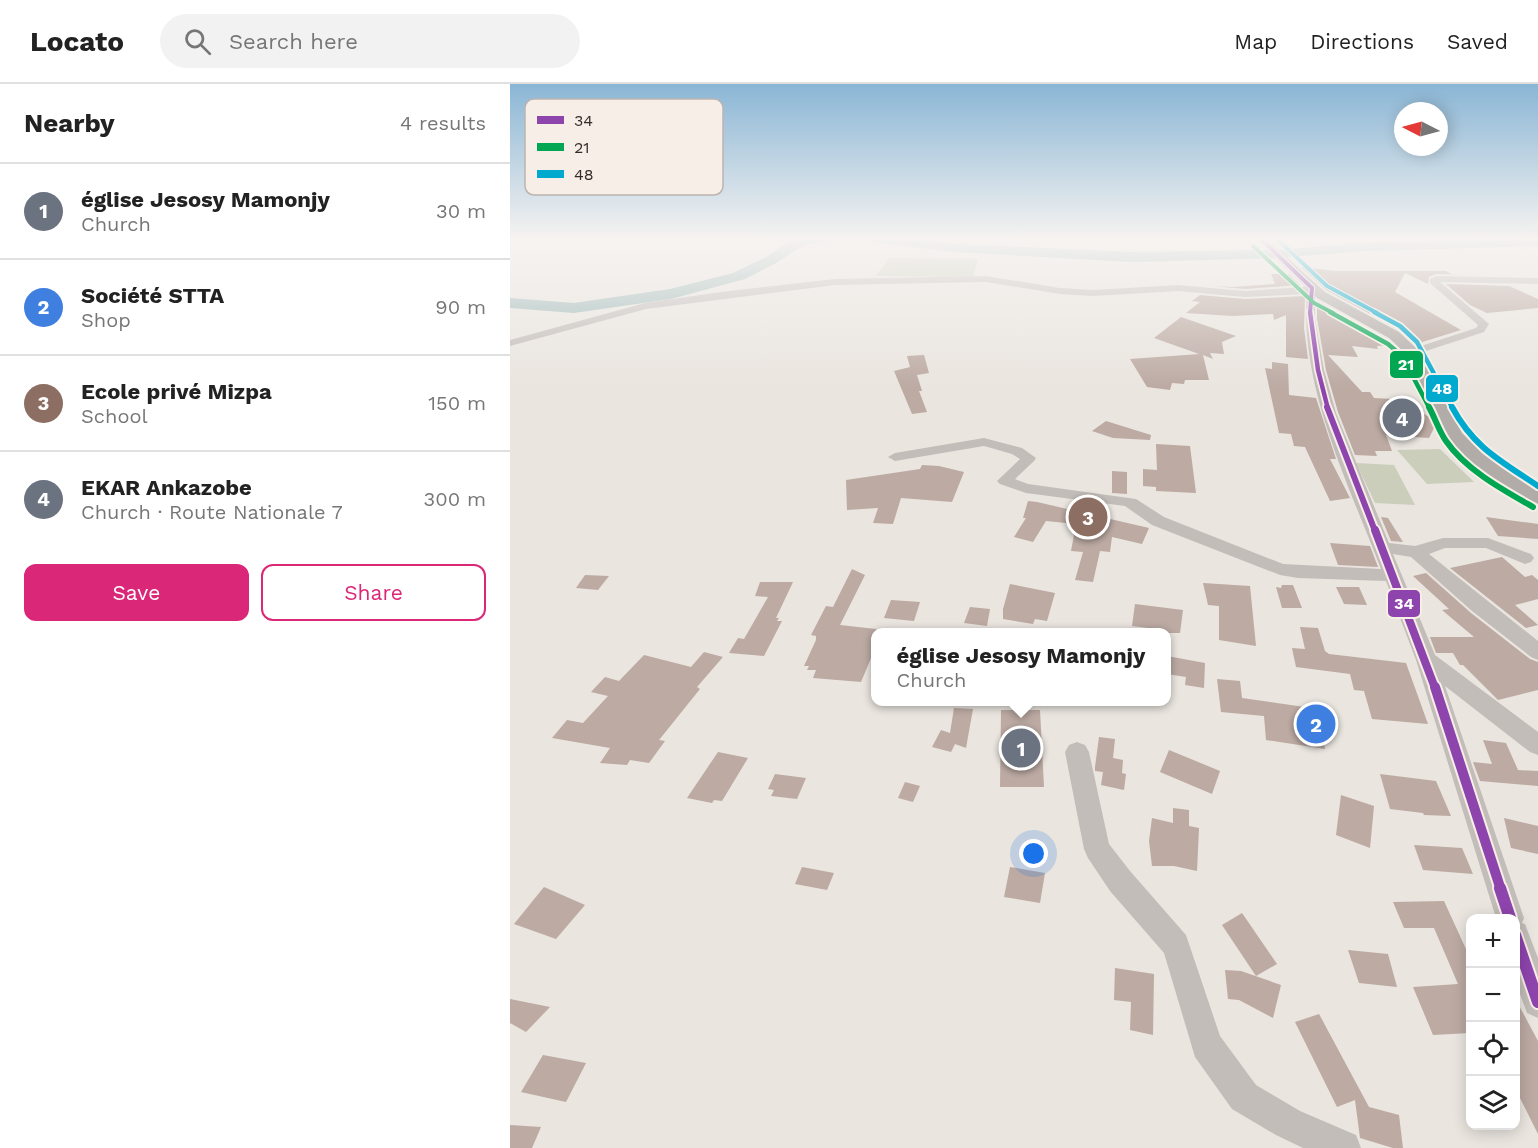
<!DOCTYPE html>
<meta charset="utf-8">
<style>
:root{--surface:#fff;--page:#f2f2f2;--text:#222;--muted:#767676;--line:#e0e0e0;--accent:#db2777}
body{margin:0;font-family:"Work Sans",sans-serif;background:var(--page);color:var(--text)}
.controls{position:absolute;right:18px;bottom:18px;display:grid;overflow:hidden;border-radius:12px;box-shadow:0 3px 15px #0003}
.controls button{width:54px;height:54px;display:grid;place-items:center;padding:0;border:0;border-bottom:2px solid var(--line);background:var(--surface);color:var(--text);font:30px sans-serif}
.compass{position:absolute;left:884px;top:18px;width:54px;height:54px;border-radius:50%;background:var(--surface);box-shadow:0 3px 15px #0003;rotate:276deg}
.you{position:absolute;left:524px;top:770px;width:21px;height:21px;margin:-15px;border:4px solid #fff;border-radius:50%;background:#1a73e8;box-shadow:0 0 0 9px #1a73e833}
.badge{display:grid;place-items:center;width:39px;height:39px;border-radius:50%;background:var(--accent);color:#fff;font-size:20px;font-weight:700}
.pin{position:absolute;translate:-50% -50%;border:3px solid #fff;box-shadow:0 2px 6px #0006}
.popup{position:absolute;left:361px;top:544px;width:300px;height:78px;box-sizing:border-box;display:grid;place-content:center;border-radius:12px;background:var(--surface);filter:drop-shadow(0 2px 4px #0005);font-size:20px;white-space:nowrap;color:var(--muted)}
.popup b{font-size:22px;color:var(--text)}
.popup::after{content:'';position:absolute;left:50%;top:100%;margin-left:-12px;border:12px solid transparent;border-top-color:var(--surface)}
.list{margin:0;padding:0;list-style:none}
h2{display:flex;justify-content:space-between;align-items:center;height:78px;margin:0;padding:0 24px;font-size:26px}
h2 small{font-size:20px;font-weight:400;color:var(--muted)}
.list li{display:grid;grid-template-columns:39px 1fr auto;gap:18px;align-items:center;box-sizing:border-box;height:96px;padding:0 24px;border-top:2px solid var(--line)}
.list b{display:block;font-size:22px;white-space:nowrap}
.list p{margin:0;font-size:20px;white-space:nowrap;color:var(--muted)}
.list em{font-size:20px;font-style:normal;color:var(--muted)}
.actions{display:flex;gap:12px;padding:18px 24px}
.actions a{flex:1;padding:14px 0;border:2px solid var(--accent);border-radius:12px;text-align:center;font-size:21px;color:var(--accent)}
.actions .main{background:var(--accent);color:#fff}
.icon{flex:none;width:33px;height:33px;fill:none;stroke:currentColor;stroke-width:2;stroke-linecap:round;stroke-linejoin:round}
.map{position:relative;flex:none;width:1028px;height:1064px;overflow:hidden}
header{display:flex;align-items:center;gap:36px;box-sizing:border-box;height:84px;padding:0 30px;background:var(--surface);border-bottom:2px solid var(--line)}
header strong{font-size:28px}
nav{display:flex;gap:33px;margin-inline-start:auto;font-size:21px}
.search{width:420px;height:54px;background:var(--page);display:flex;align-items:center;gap:15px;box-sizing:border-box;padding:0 21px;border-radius:33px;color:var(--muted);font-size:22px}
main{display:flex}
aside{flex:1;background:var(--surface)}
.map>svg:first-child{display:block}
</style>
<header>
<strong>Locato</strong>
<div class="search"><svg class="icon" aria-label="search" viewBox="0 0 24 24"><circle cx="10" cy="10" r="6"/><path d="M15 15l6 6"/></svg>Search here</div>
<nav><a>Map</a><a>Directions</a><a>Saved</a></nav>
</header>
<main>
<aside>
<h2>Nearby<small>4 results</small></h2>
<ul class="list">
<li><span class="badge" style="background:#6b7280">1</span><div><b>église Jesosy Mamonjy</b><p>Church</p></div><em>30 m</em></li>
<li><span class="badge" style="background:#3f7fe0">2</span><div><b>Société STTA</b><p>Shop</p></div><em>90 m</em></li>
<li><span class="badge" style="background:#8d6e63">3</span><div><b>Ecole privé Mizpa</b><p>School</p></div><em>150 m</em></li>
<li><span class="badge" style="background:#6b7280">4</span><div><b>EKAR Ankazobe</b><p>Church · Route Nationale 7</p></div><em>300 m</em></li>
</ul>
<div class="actions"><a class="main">Save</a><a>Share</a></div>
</aside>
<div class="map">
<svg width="1028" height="1064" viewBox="0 0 1028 1064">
<rect width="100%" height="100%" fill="#eae5df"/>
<g fill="#cbcebb">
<path d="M379,174l89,1 -5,18 -97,-1z"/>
<path d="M930,365l34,33 -47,2 -30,-34z"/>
<path d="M846,379l38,2 21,40 -40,-2z"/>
</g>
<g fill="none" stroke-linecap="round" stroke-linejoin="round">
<g fill="#9ebab8" fill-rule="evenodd">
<path d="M284,154h40l-7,4 -23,3 -28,18 -31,16 -74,20 -97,14 -64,-5v-10l64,5 96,-14 63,-16 33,-16z"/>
<path d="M356,154h45l45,6 176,8 145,-2 88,-7 153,-5h20v8l-173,5 -88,7 -145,4 -176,-10 -83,-10z"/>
</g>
</g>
<g fill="#bcaaa3">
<path d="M791,183l34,4h111l5,3 34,1 -49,-1 -7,3 -1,7 -23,-11 -10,19 66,38 -45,14 -16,-14 -74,-40z"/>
<path d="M761,190h18l11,11 -55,4 -33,-3 20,1 43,-3z"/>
<path d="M936,200l63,2 29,13v9l-51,5 -17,-8z"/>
<path d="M690,211l45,4 60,-3 -1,32 4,31 -22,-2v-42l-12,5 -1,-6 -41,2 -46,-3 14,-11 -8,-1z"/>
<path d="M807,217l77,44 -17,1 1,3 -26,-3 6,11 -30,-2 34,37h8l4,6 37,2 6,10 14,8 5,6 -7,14 -43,-3 6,16h-17l2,5 -22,-1 -17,-43 -12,-42 -9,-52z"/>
<path d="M671,233l55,19 -14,6 2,12 -14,-1 3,6 -10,-4 6,25h-24l-1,4 -12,-1 -2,7 -23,-3 -17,-28 69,-5 -45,-16z"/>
<path d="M414,271l5,18 -12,2 5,16h-3l8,21 -15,2 -18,-43 16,-4 -3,-11z"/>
<path d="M762,278l16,2 1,31 27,3 20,61h-6l20,39 -20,3 -25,-54 -11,-1 -3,-12 -12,-1 -14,-65 7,1z"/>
<path d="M596,337l45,14 -1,5 -37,-2 -21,-7z"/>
<path d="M646,360l34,2 6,47 -40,-2v-4l-13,-1v-17l14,1z"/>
<path d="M412,381l17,1 25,6 -12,30 -51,-4 -8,26 -20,-1 5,-15 -31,2 -1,-30 74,-11z"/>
<path d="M602,387l15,1v22l-15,-1z"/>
<path d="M518,417l9,1 112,26 -7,16 -30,-7 -2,15 -10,-1 -7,31 -18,-2 8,-28 -12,-1 5,-27 -30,-3 -13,21 -19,-5 12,-19h-3z"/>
<path d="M871,433l7,1 15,24 -12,-1z"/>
<path d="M976,433l52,7v15l-40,-3z"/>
<path d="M820,459l40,3 8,21 -40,-2z"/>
<path d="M992,473l23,20 7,-2 6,5v19l-23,6 23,20 -12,3 -76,-60z"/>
<path d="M342,485l13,6 -25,50 36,4v17l-15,36 -48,-4 3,-8h-9l2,-4h-5l12,-26v-4l-5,-1 15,-29 7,1z"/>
<path d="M916,489l45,40 59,46 8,3v28l-40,10 -35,-35h-3l-7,-12h-17l-6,-16h44l-32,-27 7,-1 -36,-33z"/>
<path d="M75,491l24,1 -11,14 -22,-2z"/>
<path d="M250,498h33l-17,36h3l-2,3h5l-18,35 -35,-3 9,-15 6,1 24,-42 -13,-1z"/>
<path d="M693,499l47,3 6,60 -37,-6v-34l-11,-1z"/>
<path d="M500,500l45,9 -8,28 -12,-2 -2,5 -30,-5v-10z"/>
<path d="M772,501h11l9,23h-20l-6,-21 5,1z"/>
<path d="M826,503h23l8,18 -23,-1z"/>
<path d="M381,516l29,2 -6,19 -30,-3z"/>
<path d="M625,520l48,6 -3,23h-32v-5l-16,-2z"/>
<path d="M460,523l20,2 -3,17 -23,-3z"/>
<path d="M790,543l18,1 7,23 4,3 77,9 22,61 -56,-5 -8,-28 -10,-1 -4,-16 -54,-7 -4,-19 13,1z"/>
<path d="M194,568l19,5 -26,30 3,2 -41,51 6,1 -16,22 -19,-3 -3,5 -27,-2 10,-15 -58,-10 15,-18 16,3 25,-27 -17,-4 14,-15 14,4 25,-26 47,12z"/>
<path d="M657,572l38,7 -1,25 -19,-3 1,-8 -19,-3z"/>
<path d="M707,595l23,2 2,17 76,11 7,40 -59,-9 -2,-24 -43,-4z"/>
<path d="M444,624l19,1 -7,39 -11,-4 -4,8 -19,-5 9,-17 9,3z"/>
<path d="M491,626h39l4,77h-44z"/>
<path d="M589,653l16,2 -2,19 10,2 -1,13 4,1 -2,16 -23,-5 2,-13 -8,-1v-4z"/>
<path d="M973,656l23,3 12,27 20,1v15l-58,-5 -7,-19 19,2z"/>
<path d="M659,666l51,21 -8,23 -52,-22z"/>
<path d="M208,668l30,6 -26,43 -8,-1 -2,3 -25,-5z"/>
<path d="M265,690l31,4 -9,21 -26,-3 3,-6 -6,-1z"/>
<path d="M870,690l56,7 15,35 -27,-1 -1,-2 -33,-4z"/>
<path d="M395,698l15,4 -7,16 -15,-4z"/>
<path d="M831,711l33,11 -4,42 -34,-13z"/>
<path d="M663,724l16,2v16l10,2 -2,43 -23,-5h-22l-3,-25 3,-23 21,5z"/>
<path d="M994,734l34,8v28l-27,-6z"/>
<path d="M904,761l48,3 11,26 -50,-4z"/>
<path d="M292,783l32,6 -7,17 -32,-6z"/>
<path d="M500,783l35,6 -5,30 -36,-6z"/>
<path d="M34,803l41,18 -29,34 -42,-15z"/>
<path d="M934,817l26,57v75l-37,2 -20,-48 45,-3 -24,-56h-30l-11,-26z"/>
<path d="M732,829l35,51 -21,12 -34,-51z"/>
<path d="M838,866l40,4 9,33 -38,-4z"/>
<path d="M605,884l39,6 -1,61 -23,-5 1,-28 -17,-2z"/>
<path d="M715,886l16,1 40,14 -8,33 -34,-18 -11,-1z"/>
<path d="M1005,914l23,43v93l-23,-46z"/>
<path d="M0,915l40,8 -24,25 -16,-9z"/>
<path d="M809,930l50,93 30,8 4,33h-10l-33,-10 -5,-38 -18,7 -42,-85z"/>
<path d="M33,971l43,8 -20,39 -45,-10z"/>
<path d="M0,1041l31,2 -9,21h-22z"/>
</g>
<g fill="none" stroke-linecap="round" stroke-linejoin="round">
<g fill="#c3bdb9" fill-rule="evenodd">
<path d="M476,192l74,12 33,2 85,-5 67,6 70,-5v32l9,52 12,43 53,130 26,3 28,-8h45l43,16 3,4 -3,4 -6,2 -39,-16h-41l-16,6 109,87v19l-7,-3 -59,-46 -61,-54 -18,-3 42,101 103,77v23l-8,-3 -85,-66 79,232 -2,5 3,1 13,34v60l-11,-5 -12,-32v-63h-19l-80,-258 -30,-79 -88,-3 -18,-3 -128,-50 -27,-19 -99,-13 -26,-9 -3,-3 23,-22 -8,-5 -28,-8 -89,15 -7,-4 7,-4 89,-15 38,10 14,10 -2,3 -19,18 13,5 108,15 28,18 119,47 98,5c-32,-84 -82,-184 -74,-275l-62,3 -67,-6 -85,5 -33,-2 -74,-12 -151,3 -189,24 -136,37v-6l135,-37 76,-11 114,-13z"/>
<path d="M926,192l102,2v6l-98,-2 49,42 -5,8 -58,19 -20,1v-4l15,-2 55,-18 2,-3 -48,-42v-4z"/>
<path d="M567,658l8,3 4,7 20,92 21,27 56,64 34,101 36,49 44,26 56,24 5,13h-58l-27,-13 -44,-26 -37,-52 -31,-104 -54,-62 -22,-33 -4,-9 -19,-97 4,-7z"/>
</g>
<path fill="#b2aca8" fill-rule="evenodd" d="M745,154h11l59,54 74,40 16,15 47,86 21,21 55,36v14l-35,-18 -32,-24 -22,-23 -45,-87 -15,-14 -72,-40z"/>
<defs>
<g id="bus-1-far5">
<path d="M750,154l52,50"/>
<path d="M800,229l2,-25"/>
</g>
<path id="bus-1-far4" d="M800,228l8,58 10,39"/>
<path id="bus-1-far3" d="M817,323l48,124"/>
<path id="bus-1-far2" d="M865,446l60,158"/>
<path id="bus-1-far1" d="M925,603l66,203"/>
<g id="bus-1">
<path d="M990,804l10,30"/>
<path d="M1005,851l23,67"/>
</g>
<path id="bus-2-far2" d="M743,162l61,57 19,10"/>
<path id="bus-2-far1" d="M820,228l58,32 14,12 28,53"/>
<path id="bus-2" d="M919,323c6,11 10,24 17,34 20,29 57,49 87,66"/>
<path id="bus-3-far2" d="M766,154l51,48 50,27"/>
<path id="bus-3-far1" d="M864,228l26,14 17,16 36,67"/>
<path id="bus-3" d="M942,323c22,41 49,54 86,79"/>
</defs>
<use href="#bus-1-far5" stroke="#f7efe7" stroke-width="6"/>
<use href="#bus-1-far4" stroke="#f7efe7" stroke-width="8"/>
<use href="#bus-1-far3" stroke="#f7efe7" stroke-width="10"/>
<use href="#bus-1-far2" stroke="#f7efe7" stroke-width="12"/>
<use href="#bus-1-far1" stroke="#f7efe7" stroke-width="14"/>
<use href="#bus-1" stroke="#f7efe7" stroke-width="16"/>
<use href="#bus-2-far2" stroke="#f7efe7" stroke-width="6"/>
<use href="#bus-2-far1" stroke="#f7efe7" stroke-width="8"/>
<use href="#bus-2" stroke="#f7efe7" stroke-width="10"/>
<use href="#bus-3-far2" stroke="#f7efe7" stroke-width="6"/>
<use href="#bus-3-far1" stroke="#f7efe7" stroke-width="8"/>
<use href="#bus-3" stroke="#f7efe7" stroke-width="10"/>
<use href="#bus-1-far5" stroke="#8e44ad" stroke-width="4"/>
<use href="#bus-1-far4" stroke="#8e44ad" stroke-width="4.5"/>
<use href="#bus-1-far3" stroke="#8e44ad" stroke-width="6"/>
<use href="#bus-1-far2" stroke="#8e44ad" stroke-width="8"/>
<use href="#bus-1-far1" stroke="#8e44ad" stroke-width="10"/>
<use href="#bus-1" stroke="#8e44ad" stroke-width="12"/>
<use href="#bus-2-far2" stroke="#00a651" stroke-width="4"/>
<use href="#bus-2-far1" stroke="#00a651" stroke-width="4.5"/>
<use href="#bus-2" stroke="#00a651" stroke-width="6"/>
<use href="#bus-3-far2" stroke="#00a9ce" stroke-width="4"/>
<use href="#bus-3-far1" stroke="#00a9ce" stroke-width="4.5"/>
<use href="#bus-3" stroke="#00a9ce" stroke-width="6"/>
</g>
<linearGradient id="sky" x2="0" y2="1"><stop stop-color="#8ab6d5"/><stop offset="0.51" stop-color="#f6f3f1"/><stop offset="1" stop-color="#f6f3f1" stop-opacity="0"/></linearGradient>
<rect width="1028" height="303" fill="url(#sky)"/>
<rect x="15" y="15" width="198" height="96" rx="9" fill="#f7efe7" stroke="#bcb4ae" stroke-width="1.5"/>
<rect x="27" y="32" width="27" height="8" fill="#8e44ad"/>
<rect x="27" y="59" width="27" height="8" fill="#00a651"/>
<rect x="27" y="86" width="27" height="8" fill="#00a9ce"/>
<g font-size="16" fill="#332b28">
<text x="64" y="42">34</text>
<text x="64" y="69">21</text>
<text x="64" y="96">48</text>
</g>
<g stroke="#f7efe7" stroke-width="2">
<rect x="879" y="266" width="35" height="29" rx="6" fill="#00a651"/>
<rect x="915" y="290" width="34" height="29" rx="6" fill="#00a9ce"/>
<rect x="877" y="505" width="34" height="29" rx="6" fill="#8e44ad"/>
</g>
<g font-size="16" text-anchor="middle" font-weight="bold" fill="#fff">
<text x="896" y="286">21</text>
<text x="932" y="310">48</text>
<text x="894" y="525">34</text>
</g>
</svg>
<div class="controls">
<button>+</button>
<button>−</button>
<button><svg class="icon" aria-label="locate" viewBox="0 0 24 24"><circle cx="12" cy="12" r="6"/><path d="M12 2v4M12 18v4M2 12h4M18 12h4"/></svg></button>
<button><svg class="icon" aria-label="layers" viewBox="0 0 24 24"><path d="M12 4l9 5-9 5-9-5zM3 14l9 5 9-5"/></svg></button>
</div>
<svg class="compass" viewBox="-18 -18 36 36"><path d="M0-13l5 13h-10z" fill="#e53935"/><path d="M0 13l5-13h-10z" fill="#767676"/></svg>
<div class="you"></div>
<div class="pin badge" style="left:511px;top:664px;background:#6b7280">1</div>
<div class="popup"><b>église Jesosy Mamonjy</b>Church</div>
<div class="pin badge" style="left:806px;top:640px;background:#3f7fe0">2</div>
<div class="pin badge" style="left:578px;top:433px;background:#8d6e63">3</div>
<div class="pin badge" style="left:892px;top:334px;background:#6b7280">4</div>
</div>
</main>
